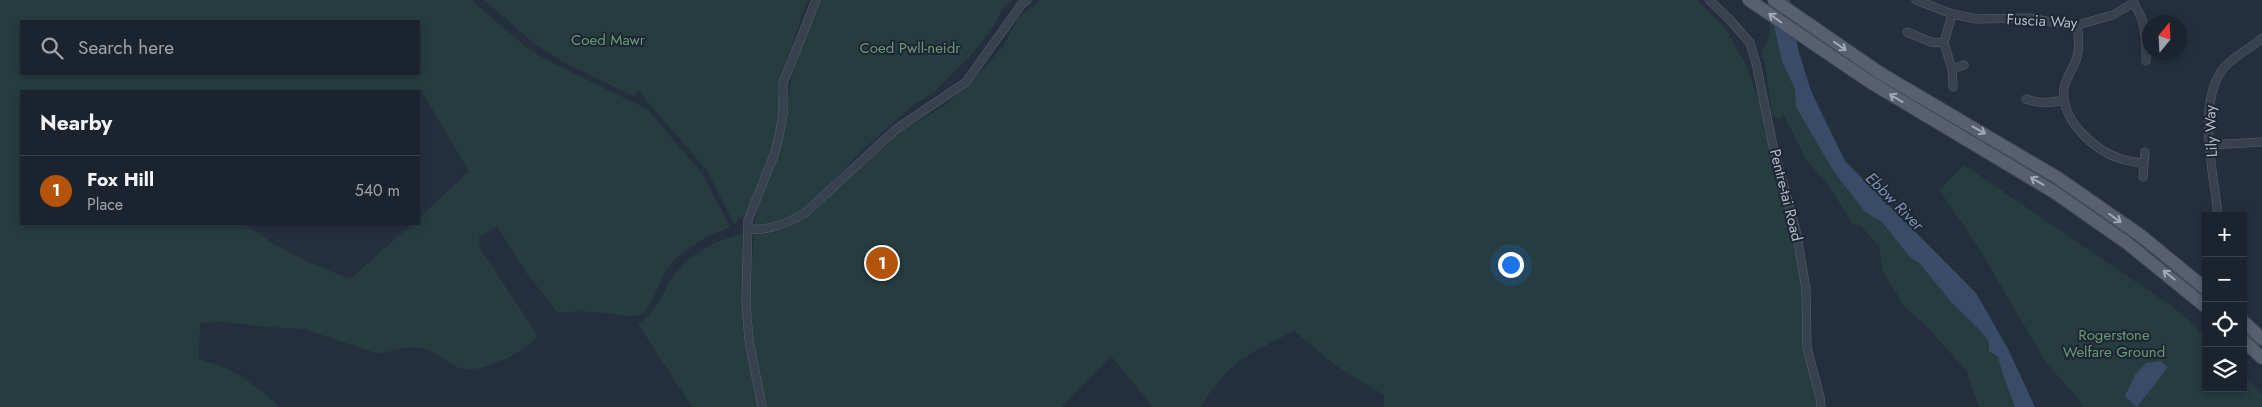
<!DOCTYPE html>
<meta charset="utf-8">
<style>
:root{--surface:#1b232e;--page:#282f3a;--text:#f1f3f6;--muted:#a0a4aa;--line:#39404a;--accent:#b45309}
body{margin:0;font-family:Jost,sans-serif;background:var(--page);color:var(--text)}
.controls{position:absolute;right:15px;bottom:15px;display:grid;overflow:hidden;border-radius:0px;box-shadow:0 2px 8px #0003}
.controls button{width:45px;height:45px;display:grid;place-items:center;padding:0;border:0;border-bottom:1px solid var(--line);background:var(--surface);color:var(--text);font:25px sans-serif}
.compass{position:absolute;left:2142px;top:15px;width:45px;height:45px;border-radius:50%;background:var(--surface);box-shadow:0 2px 8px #0003;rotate:18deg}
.you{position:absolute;left:1510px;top:264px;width:18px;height:18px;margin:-12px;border:4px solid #fff;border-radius:50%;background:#1a73e8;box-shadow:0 0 0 8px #1a73e833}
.badge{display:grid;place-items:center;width:32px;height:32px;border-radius:50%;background:var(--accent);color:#fff;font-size:16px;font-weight:700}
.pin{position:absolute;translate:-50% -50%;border:2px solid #fff;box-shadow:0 1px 5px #0006}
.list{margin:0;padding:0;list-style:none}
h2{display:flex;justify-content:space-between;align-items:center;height:65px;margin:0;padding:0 20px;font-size:21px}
h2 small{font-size:16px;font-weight:400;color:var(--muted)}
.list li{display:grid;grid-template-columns:32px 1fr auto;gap:15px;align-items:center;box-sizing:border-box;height:70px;padding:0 20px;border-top:1px solid var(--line)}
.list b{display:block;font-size:19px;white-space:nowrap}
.list p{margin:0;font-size:16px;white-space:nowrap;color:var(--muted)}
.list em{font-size:16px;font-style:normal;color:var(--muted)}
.icon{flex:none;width:28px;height:28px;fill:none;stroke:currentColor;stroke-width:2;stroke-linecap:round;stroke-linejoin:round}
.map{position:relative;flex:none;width:2262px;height:407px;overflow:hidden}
.search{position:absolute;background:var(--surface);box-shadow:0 2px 8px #0003;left:20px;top:20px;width:400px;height:55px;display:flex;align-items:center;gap:12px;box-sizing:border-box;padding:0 18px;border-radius:0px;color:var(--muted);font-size:19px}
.panel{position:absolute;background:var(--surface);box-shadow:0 2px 8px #0003;left:20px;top:90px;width:400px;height:135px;border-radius:0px}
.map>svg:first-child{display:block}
.green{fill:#263c3f;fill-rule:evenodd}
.water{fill:#394c67}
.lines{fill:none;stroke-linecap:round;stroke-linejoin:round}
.minor-casing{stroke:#565f6c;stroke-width:9}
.primary-casing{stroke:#414a57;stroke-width:14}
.minor{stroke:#38414e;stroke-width:8}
.primary{stroke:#56606e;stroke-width:12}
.oneway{stroke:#a1aab7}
.labels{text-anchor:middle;stroke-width:4;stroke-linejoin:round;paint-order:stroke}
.street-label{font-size:15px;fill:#b4bcc9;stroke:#1d2633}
.park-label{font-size:15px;fill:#6b9a76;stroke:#1d2633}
.water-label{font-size:16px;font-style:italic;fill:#7c92b1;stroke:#1d2633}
</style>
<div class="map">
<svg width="2262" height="407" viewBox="0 0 2262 407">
<rect width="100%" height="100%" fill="#242f3e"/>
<!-- green -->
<path class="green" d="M0 0H471L526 47 545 59 647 109 702 173 730 227C707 236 680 249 666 270 659 281 652 311 639 315 628 318 615 314 604 313 589 311 573 311 558 313L527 274 497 226 479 237 480 248 538 336C527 351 481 374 462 369 448 365 436 350 421 348 406 345 391 353 376 353L304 329 266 327 224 322 200 323 199 359C209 363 220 365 229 369 242 376 270 397 279 407H0ZM21 21H419V74H21ZM421 90 469 171 419 218V224H412L350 279C313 265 276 248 245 224H21V91H416Z
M484 0H807L778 88 780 112 771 154 748 211 734 224 708 172 638 90 634 96 573 67 537 46Z
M819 0H1012L1004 7 992 29 971 55 934 92 912 106 864 149 806 208 781 222 754 228C755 203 770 179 777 155 785 127 786 97 794 69 801 45 811 23 819 0Z
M1040 0H1697L1726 29 1746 65 1763 112 1764 130 1777 165 1791 220 1803 291V352L1818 397V407H1384V395L1338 367 1294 331C1250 353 1227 362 1201 407H1153L1111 356 1062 407H766L751 339 749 307 754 234 791 225 812 211 892 137 945 105 966 87 1002 48 1018 18Z
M1769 8 1782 62 1795 89 1796 107 1834 172 1866 213 1882 222 1909 256 1920 264 1952 303 1982 332 1989 342 1993 355 1998 357C2002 374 2009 390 2015 407H1979L1966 370 1924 324 1905 307 1883 272 1879 246 1860 225H1853L1829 186 1807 161 1784 115 1779 119 1772 115 1765 64 1761 51C1772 38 1770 24 1769 8Z
M1964 165 2173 307 2206 336V388H2243V375L2262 395V407H2083L2076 396 2047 364 1977 245 1939 190Z
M744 234C742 293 743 350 759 407H692L638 324C659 309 661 295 674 275 688 254 720 238 744 234Z"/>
<!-- water -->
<path class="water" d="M1768 0H1790L1798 49 1811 91 1845 161 1976 293 2008 349 2035 407H2015C2009 390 2002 375 1998 357L1989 351V342L1982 332 1952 303 1920 264 1909 256 1882 222 1866 213 1834 172 1796 107 1795 89 1782 62Z
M2161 361 2168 367 2137 407 2125 396 2135 375 2146 363Z"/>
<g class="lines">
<!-- minor casing -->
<g class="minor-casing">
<path id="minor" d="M1709 0 1730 20 1750 43 1756 63 1773 146 1796 231 1806 289 1807 348 1820 397 1821 407
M1916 0 1952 14 1977 19 2028 18 2069 25H2077L2113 15 2133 3 2134 0
M2132 2C2145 16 2147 42 2146 61
M1952 14 1944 43 1952 69 1953 87
M2077 25C2079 37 2080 49 2076 60 2072 70 2066 78 2064 88 2060 120 2094 150 2121 159 2128 161 2136 162 2144 164L2145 152
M1907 32 1931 42 1944 43
M1952 69 1964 65
M2026 99C2039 104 2050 103 2064 100
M2210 145 2262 142
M2143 177 2144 164
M2218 216C2214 174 2196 104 2223 69 2233 56 2250 49 2262 38
M748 229C769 231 787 224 805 213L895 130 966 82 1021 5 1027 0
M762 407 749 340 746 303 748 220 774 155 779 136 783 115V83L816 0"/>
</g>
<!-- primary casing -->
<g class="primary-casing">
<path id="primary" d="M1749 0 1870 82 2054 192 2127 243 2206 307
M1774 0 1880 73 2058 178 2140 235 2206 289
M2243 321 2262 339
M2243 340 2262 358"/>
</g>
<!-- minor -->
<use href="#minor" class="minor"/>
<!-- primary -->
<use href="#primary" class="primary"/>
</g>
<!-- one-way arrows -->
<defs><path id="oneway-shaft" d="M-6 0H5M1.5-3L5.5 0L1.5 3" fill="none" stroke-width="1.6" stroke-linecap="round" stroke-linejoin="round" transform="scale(1.25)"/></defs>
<g class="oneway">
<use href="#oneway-shaft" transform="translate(1775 18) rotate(-145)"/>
<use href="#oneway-shaft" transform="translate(1840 46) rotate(35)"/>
<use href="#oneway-shaft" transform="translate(1896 98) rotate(-149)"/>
<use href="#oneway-shaft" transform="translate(1979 130) rotate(29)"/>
<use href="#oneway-shaft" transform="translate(2037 181) rotate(-149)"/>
<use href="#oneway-shaft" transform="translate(2115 218) rotate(35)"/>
<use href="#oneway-shaft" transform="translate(2169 275) rotate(-141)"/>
</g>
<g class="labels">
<!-- street labels -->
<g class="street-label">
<text transform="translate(2042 21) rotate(3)" y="5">Fuscia Way</text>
<text transform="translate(2211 131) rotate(-92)" y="5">Lily Way</text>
<text transform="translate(1786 195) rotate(76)" y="5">Pentre-tai Road</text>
</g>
<!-- park labels -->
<g class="park-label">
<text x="608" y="45">Coed Mawr</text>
<text x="910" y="53">Coed Pwll-neidr</text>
<text x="2114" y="340">Rogerstone<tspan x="2114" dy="17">Welfare Ground</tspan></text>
</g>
<!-- water labels -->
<g class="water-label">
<text transform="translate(1895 201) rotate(45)" y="6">Ebbw River</text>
</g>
</g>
</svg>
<div class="controls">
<button>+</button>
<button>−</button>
<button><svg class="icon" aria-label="locate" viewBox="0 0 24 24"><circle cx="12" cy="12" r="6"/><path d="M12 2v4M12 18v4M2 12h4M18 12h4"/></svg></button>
<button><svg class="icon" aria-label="layers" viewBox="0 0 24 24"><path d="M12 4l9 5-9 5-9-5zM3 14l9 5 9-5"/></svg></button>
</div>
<svg class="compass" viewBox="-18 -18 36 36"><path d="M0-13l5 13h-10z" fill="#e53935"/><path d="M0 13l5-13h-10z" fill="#a0a4aa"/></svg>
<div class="you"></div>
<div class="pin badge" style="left:882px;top:263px">1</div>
<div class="search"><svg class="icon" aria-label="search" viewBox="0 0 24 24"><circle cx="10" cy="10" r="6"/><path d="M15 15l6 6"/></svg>Search here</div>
<section class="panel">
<h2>Nearby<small></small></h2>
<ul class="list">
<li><span class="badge">1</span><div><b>Fox Hill</b><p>Place</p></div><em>540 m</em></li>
</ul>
</section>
</div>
